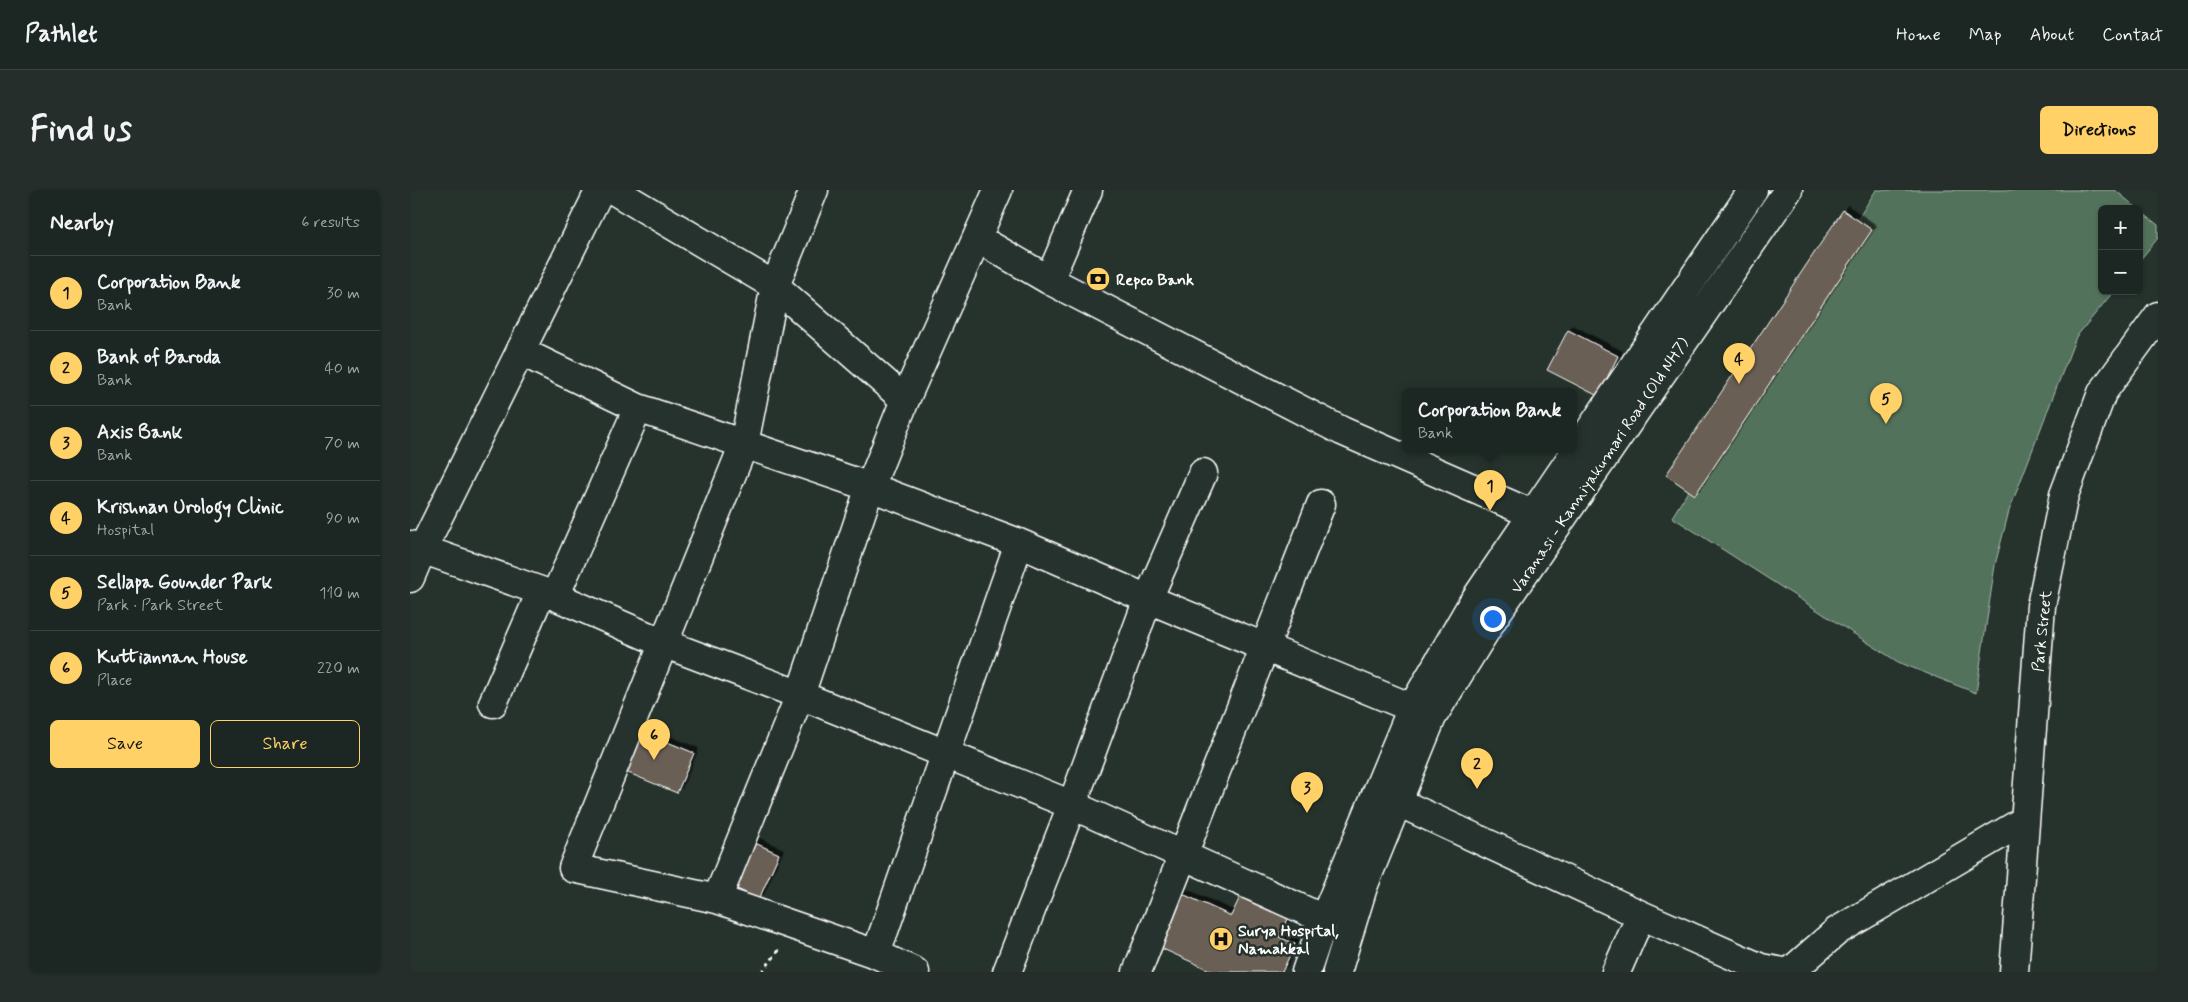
<!DOCTYPE html>
<meta charset="utf-8">
<style>
:root{--surface:#1c2622;--page:#252e2a;--text:#f1f3f6;--muted:#a0a5a5;--line:#3a4340;--accent:#ffd166}
body{margin:0;font-family:Mynerve,sans-serif;background:var(--page);color:var(--text)}
.controls{position:absolute;right:15px;top:15px;display:grid;overflow:hidden;border-radius:8px;box-shadow:0 1px 4px #0004}
.controls button{width:45px;height:45px;display:grid;place-items:center;padding:0;border:0;border-bottom:1px solid var(--line);background:var(--surface);color:var(--text);font:25px sans-serif}
.you{position:absolute;left:1082px;top:428px;width:18px;height:18px;margin:-12px;border:4px solid #fff;border-radius:50%;background:#1a73e8;box-shadow:0 0 0 8px #1a73e833}
.badge{display:grid;place-items:center;width:32px;height:32px;border-radius:50%;background:var(--accent);color:#111;font-size:16px;font-weight:700}
.pin{position:absolute;translate:-50% -41px;filter:drop-shadow(0 1px 2px #0008)}
.pin::after{content:'';position:absolute;top:26px;width:18px;height:15px;background:inherit;clip-path:polygon(0 0,100% 0,50% 100%)}
.popup{position:absolute;left:992px;top:198px;width:175px;height:65px;box-sizing:border-box;display:grid;place-content:center;border-radius:8px;background:var(--surface);filter:drop-shadow(0 1px 4px #0005);font-size:16px;white-space:nowrap;color:var(--muted)}
.popup b{font-size:19px;color:var(--text)}
.popup::after{content:'';position:absolute;left:50%;top:100%;margin-left:-10px;border:10px solid transparent;border-top-color:var(--surface)}
.list{margin:0;padding:0;list-style:none}
h2{display:flex;justify-content:space-between;align-items:center;height:65px;margin:0;padding:0 20px;font-size:21px}
h2 small{font-size:16px;font-weight:400;color:var(--muted)}
.list li{display:grid;grid-template-columns:32px 1fr auto;gap:15px;align-items:center;box-sizing:border-box;height:75px;padding:0 20px;border-top:1px solid var(--line)}
.list b{display:block;font-size:19px;white-space:nowrap}
.list p{margin:0;font-size:16px;white-space:nowrap;color:var(--muted)}
.list em{font-size:16px;font-style:normal;color:var(--muted)}
.actions{display:flex;gap:10px;padding:15px 20px}
.actions a{flex:1;padding:11px 0;border:1px solid var(--accent);border-radius:8px;text-align:center;font-size:18px;color:var(--accent)}
.actions .main{background:var(--accent);color:#111}
.map{position:relative;flex:none;width:1748px;height:782px;overflow:hidden;border-radius:8px}
header{display:flex;align-items:center;gap:30px;box-sizing:border-box;height:70px;padding:0 25px;background:var(--surface);border-bottom:1px solid var(--line)}
header strong{font-size:24px}
nav{display:flex;gap:28px;margin-inline-start:auto;font-size:18px}
.intro{display:flex;align-items:center;justify-content:space-between;box-sizing:border-box;height:120px;padding:0 30px}
h1{margin:0;font-size:35px}
.button{padding:12px 22px;border-radius:8px;background:var(--accent);color:#111;font-size:18px;font-weight:700}
main{display:flex;gap:30px;padding:0 30px}
aside{flex:1;background:var(--surface);border-radius:8px;box-shadow:0 1px 4px #0004}
.map>svg:first-child{display:block}
.green{fill:#53725b;stroke:#a9b8ad}
.building{fill:#695e54;stroke:#fff;filter:url(#shadow)}
.lines{fill:none;stroke-linecap:round;stroke-linejoin:round}
.minor-casing{stroke:#fff;stroke-width:31}
.major-casing{stroke:#fff;stroke-width:31}
.path{stroke:#fff;stroke-width:3;stroke-dasharray:4 4;stroke-linecap:butt}
.minor{stroke:#26332d;stroke-width:28}
.major{stroke:#26332d;stroke-width:28}
.labels{text-anchor:middle;stroke-width:5;stroke-linejoin:round;paint-order:stroke}
.poi-label{font-size:16px;font-weight:bold;fill:#fff;stroke:#26332d;text-anchor:start}
.street-label{font-size:16px;fill:#fff;stroke:#26332d}
</style>
<header>
<strong>Pathlet</strong>
<nav><a>Home</a><a>Map</a><a>About</a><a>Contact</a></nav>
</header>
<div class="intro"><h1>Find us</h1><a class="button">Directions</a></div>
<main>
<aside>
<h2>Nearby<small>6 results</small></h2>
<ul class="list">
<li><span class="badge">1</span><div><b>Corporation Bank</b><p>Bank</p></div><em>30 m</em></li>
<li><span class="badge">2</span><div><b>Bank of Baroda</b><p>Bank</p></div><em>40 m</em></li>
<li><span class="badge">3</span><div><b>Axis Bank</b><p>Bank</p></div><em>70 m</em></li>
<li><span class="badge">4</span><div><b>Krishnan Urology Clinic</b><p>Hospital</p></div><em>90 m</em></li>
<li><span class="badge">5</span><div><b>Sellapa Gounder Park</b><p>Park · Park Street</p></div><em>110 m</em></li>
<li><span class="badge">6</span><div><b>Kuttiannan House</b><p>Place</p></div><em>220 m</em></li>
</ul>
<div class="actions"><a class="main">Save</a><a>Share</a></div>
</aside>
<div class="map">
<svg width="1748" height="782" viewBox="0 0 1748 782">
<defs>
<filter id="shadow"><feDropShadow dx="4.5" dy="-4.5" stdDeviation="0" flood-color="#0009"/></filter>
</defs>
<rect width="100%" height="100%" fill="#26332d"/>
<filter id="ink" filterUnits="userSpaceOnUse"><feTurbulence type="fractalNoise" baseFrequency=".02" numOctaves="2"/><feDisplacementMap in="SourceGraphic" scale="10" xChannelSelector="R" yChannelSelector="G"/><feConvolveMatrix kernelMatrix="1 2 1 2 8 2 1 2 1" color-interpolation-filters="sRGB"/></filter>
<g filter="url(#ink)">
<!-- green -->
<path class="green" d="M1466 0H1705L1728 19H1692V101H1704L1666 147 1599 321 1585 375 1566 503 1488 472 1262 327Z
M1729 20 1748 35V48L1729 71Z"/>
<!-- building -->
<path class="building" d="M1433 20 1462 40 1285 305 1256 285Z
M1158 140 1208 166 1188 206 1137 180Z
M221 537 284 563 267 603 204 577Z
M345 653 369 664 349 709 325 698Z
M768 702 821 726 830 707 878 729 869 747 885 754 872 782H804L744 755Z"/>
<g class="lines">
<!-- minor casing -->
<g class="minor-casing">
<path id="minor" d="M203 0 365 96 495 210
M404 0 365 96 334 254 163 678 307 709 466 764 505 782
M678 0 639 90 932 241 1122 324
M567 48 639 90
M110 161 228 218 460 297 609 353 738 409 1002 518
M0 355 145 406 253 453 390 505 662 615 914 729
M0 388 12 360 190 0
M145 406 228 218
M83 513 131 402
M988 612 1231 725 1351 778 1374 782
M307 709 390 505 460 297 495 210 588 0
M466 764 609 353
M597 782 662 615 738 409 793 283
M727 782 911 314
M1206 782 1231 725
M1380 782 1427 741 1615 630
M1604 782 1631 416 1654 305 1692 203 1748 126"/>
</g>
<!-- major casing -->
<g class="major-casing">
<path id="major" d="M896 782 914 729 1002 518 1062 414 1343 0
M927 782 953 697 1022 527 1084 427 1378 0"/>
</g>
<!-- path -->
<path class="path" d="M352 782 370 759"/>
<!-- minor -->
<use href="#minor" class="minor"/>
<!-- major -->
<use href="#major" class="major"/>
</g>
</g>
<!-- icons -->
<defs>
<g id="bank-disc" transform="scale(1.25)"><circle r="9.5" fill="#ffd166" stroke="#26332d"/><path d="M-6-4H6V4H-6ZM0-2.3a2.3 2.3 0 1 0 0 4.6a2.3 2.3 0 1 0 0-4.6Z" fill="#111"/></g>
<g id="hospital-disc" transform="scale(1.25)"><circle r="9.5" fill="#ffd166" stroke="#26332d"/><path d="M-5-5h3v3.5h4V-5h3V5h-3V1.5h-4V5h-3Z" fill="#111"/></g>
</defs>
<g fill-rule="evenodd">
<use href="#bank-disc" x="688" y="89"/>
<use href="#hospital-disc" x="811" y="749"/>
</g>
<g class="labels">
<!-- poi labels -->
<g class="poi-label">
<text x="706" y="95">Repco Bank</text>
<text x="828" y="746">Surya Hospital,<tspan x="828" dy="18">Namakkal</tspan></text>
</g>
<!-- street labels -->
<g class="street-label">
<text transform="translate(1189 275) rotate(-56)" y="6">Varanasi - Kanniyakumari Road (Old NH7)</text>
<text transform="translate(1631 441) rotate(-84)" y="6">Park Street</text>
</g>
</g>
</svg>
<div class="controls">
<button>+</button>
<button>−</button>
</div>
<div class="you"></div>
<div class="pin badge" style="left:1080px;top:321px">1</div>
<div class="popup"><b>Corporation Bank</b>Bank</div>
<div class="pin badge" style="left:1067px;top:599px">2</div>
<div class="pin badge" style="left:897px;top:623px">3</div>
<div class="pin badge" style="left:1329px;top:194px">4</div>
<div class="pin badge" style="left:1476px;top:234px">5</div>
<div class="pin badge" style="left:244px;top:570px">6</div>
</div>
</main>
